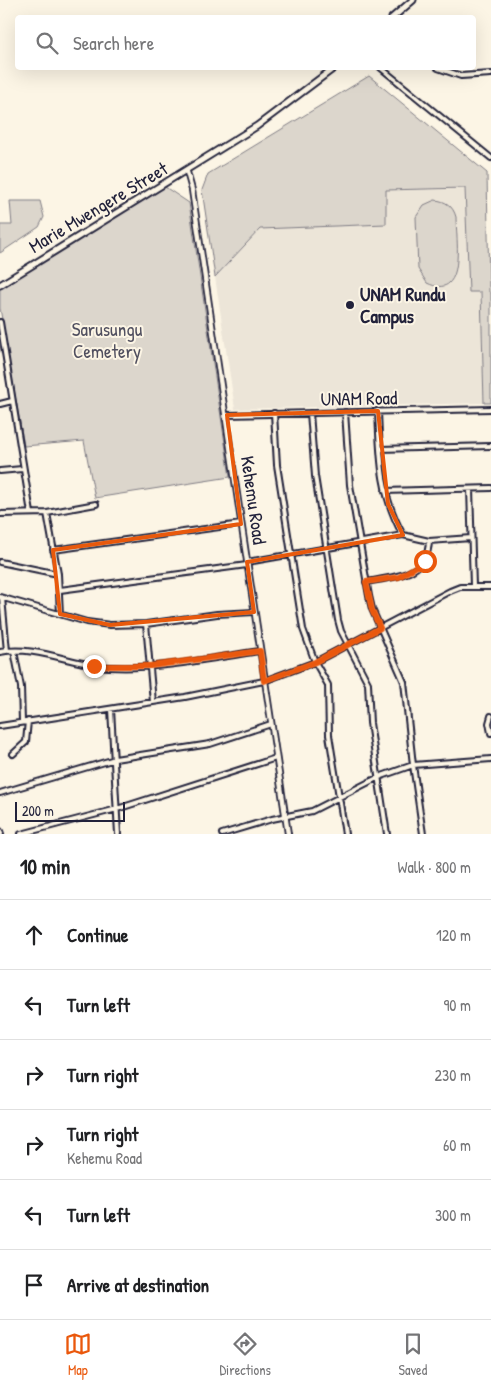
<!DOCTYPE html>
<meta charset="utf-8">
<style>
:root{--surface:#fff;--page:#f2f2f2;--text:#202124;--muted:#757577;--line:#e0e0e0;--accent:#ea580c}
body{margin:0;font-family:"Patrick Hand",sans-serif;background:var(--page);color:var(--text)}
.scale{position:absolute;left:15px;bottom:12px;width:110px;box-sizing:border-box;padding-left:5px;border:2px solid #22223b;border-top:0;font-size:14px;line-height:18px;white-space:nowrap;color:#22223b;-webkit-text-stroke:4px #fcf5e5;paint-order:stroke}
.stop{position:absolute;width:15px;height:15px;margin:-11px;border:4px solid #ea580c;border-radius:50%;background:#fff}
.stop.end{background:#ea580c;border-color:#fff;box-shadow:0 1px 5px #0008}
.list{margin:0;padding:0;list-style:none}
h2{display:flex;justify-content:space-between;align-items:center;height:65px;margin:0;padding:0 20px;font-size:21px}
h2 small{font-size:16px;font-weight:400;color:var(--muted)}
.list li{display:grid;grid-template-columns:32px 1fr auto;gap:15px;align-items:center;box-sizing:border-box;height:70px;padding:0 20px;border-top:1px solid var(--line)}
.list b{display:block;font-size:19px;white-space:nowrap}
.list p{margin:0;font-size:16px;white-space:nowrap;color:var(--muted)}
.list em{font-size:16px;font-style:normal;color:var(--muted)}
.icon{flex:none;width:28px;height:28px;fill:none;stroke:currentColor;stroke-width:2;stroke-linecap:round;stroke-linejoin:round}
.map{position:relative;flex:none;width:491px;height:834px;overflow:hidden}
.search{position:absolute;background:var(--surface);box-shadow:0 5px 20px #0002;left:15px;right:15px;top:15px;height:55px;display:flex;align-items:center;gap:12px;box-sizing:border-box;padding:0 18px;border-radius:5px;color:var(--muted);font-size:19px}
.sheet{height:485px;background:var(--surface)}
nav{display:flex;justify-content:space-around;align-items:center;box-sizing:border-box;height:70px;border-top:1px solid var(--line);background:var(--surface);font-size:14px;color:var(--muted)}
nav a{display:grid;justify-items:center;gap:2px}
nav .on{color:var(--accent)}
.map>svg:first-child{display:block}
.built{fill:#ece5d8}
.green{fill:#dcd6cc;stroke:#7f7c84}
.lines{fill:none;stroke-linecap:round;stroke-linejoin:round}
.minor-casing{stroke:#22223b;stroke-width:8}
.tertiary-casing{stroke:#22223b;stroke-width:8}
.secondary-casing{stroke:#22223b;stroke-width:9}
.minor{stroke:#fcf5e5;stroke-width:4}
.tertiary{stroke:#fcf5e5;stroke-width:4.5}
.secondary{stroke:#fcf5e5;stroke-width:5}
.route{stroke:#ea580c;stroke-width:6}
.marked{fill:none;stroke:#e8590c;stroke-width:4;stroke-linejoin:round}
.poi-dot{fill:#22223b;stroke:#fcf5e5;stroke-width:2}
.labels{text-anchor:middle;stroke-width:4;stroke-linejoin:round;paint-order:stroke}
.street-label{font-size:19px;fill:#22223b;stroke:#fcf5e5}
.poi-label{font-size:19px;font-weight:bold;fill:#22223b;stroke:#fcf5e5;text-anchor:start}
.park-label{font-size:19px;fill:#504f5f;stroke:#fcf5e5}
</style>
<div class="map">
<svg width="491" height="834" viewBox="0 0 491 834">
<rect width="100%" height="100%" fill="#fcf5e5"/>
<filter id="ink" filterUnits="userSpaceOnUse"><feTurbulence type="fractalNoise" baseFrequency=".02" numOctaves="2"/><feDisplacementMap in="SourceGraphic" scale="10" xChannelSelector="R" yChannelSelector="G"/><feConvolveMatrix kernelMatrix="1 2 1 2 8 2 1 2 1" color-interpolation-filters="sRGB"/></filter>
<g filter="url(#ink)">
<!-- built -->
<path class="built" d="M465 188 469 292H481L484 403 235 409 215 277 260 229 386 224V190Z"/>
<!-- green -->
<path class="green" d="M369 76 487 173 489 292 491 293V403H484L481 292H469L465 188 386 190V224L260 229 215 277 202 190 208 174Z
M165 187 189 203 230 477 95 498 84 441 24 446 0 308V289Z
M435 200C446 201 453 206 456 217 456 238 467 302 427 283L418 269 416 217 424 205Z
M10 201H40L44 217 39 227 0 253V225H12Z"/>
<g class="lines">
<!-- minor casing -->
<g class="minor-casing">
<path id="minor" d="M381 68 491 158
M438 68 461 76 491 74
M0 322 31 513
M0 404 12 401
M378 411C380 457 380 494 403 535
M345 412 350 485 369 596 372 609 404 682 413 765 423 834
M274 413 277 465 303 629 315 662 328 685 329 735 345 834
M310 413 315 476 338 620 341 631 368 683 370 723 387 834
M227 415 491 409
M380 449 491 446
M0 471 22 469
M470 489 473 586
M385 491 491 488
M47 513 58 574 60 614
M0 514 47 513 96 504
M53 550 241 524
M0 562 58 574
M247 562 403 535 429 541 471 538
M366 582C394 577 428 576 429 541
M60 590 247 565
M0 597 87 622 110 625 146 624 217 614 254 612
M2 598 7 651
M146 624 153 702
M14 651 21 687 22 722
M0 652C36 645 73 665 109 667 159 670 210 658 260 651
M111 709 118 834
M491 716 489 723 491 733
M0 726 185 697 264 681 315 662 450 591 460 587H491
M13 754 26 742 28 721
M0 793 115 759 210 744 271 724
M0 831 1 834
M21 834 117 809 276 758
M222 834 272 819 312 811 379 777 413 765 491 759"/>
</g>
<!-- tertiary casing -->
<g class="tertiary-casing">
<path id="tertiary" d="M187 172 192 190C224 405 255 619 288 834"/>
</g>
<!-- secondary casing -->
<g class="secondary-casing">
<path id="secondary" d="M392 18 413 0
M0 285 257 126 334 68"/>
</g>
<!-- minor -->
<use href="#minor" class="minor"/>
<!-- tertiary -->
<use href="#tertiary" class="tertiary"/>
<!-- secondary -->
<use href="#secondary" class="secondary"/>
</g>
</g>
<g class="lines" filter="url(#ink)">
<!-- route -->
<path class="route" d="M94 666H150L260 651 264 681 315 662 380 628 372 610 366 582 399 577 425 561"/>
</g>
<!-- marked area -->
<path class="marked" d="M378 411 388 504 403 535 247 562 254 612 110 625 60 614 53 550 241 524 227 415Z"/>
<!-- markers -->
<circle class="poi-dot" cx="350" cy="305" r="5"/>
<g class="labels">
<!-- street labels -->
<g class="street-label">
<text transform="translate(98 207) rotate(-31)" y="7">Marie Mwengere Street</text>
<text transform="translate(359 398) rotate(-1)" y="7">UNAM Road</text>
<text transform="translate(254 500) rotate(82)" y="7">Kehemu Road</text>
</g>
<!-- poi labels -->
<g class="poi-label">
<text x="360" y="301">UNAM Rundu<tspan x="360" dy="22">Campus</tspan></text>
</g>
<!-- park labels -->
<g class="park-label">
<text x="107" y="336">Sarusungu<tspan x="107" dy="22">Cemetery</tspan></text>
</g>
</g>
</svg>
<div class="scale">200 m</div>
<div class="stop" style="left:425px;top:561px"></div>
<div class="stop end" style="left:94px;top:666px"></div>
<div class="search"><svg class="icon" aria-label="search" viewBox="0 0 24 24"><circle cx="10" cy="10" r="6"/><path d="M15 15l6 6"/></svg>Search here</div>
</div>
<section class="sheet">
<h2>10 min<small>Walk · 800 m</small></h2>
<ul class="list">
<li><svg class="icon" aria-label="ahead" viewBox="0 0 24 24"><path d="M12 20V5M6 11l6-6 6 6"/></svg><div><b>Continue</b></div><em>120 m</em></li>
<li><svg class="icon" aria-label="left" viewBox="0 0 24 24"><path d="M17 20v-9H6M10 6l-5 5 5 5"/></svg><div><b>Turn left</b></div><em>90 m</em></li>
<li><svg class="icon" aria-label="right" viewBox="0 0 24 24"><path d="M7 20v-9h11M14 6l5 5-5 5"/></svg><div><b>Turn right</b></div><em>230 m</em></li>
<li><svg class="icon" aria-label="right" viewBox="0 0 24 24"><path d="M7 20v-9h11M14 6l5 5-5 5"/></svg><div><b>Turn right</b><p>Kehemu Road</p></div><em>60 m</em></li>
<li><svg class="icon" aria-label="left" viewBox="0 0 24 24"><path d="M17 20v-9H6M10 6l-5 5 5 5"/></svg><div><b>Turn left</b></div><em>300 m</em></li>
<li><svg class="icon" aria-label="arrive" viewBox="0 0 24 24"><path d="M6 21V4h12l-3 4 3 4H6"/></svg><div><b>Arrive at destination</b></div></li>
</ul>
</section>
<nav>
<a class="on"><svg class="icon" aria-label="map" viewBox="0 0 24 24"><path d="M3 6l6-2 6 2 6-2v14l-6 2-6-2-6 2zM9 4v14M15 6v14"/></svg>Map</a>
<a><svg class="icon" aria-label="directions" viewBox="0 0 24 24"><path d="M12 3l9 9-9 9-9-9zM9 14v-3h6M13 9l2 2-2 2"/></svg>Directions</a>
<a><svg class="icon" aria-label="saved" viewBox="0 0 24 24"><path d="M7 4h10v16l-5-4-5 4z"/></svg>Saved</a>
</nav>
